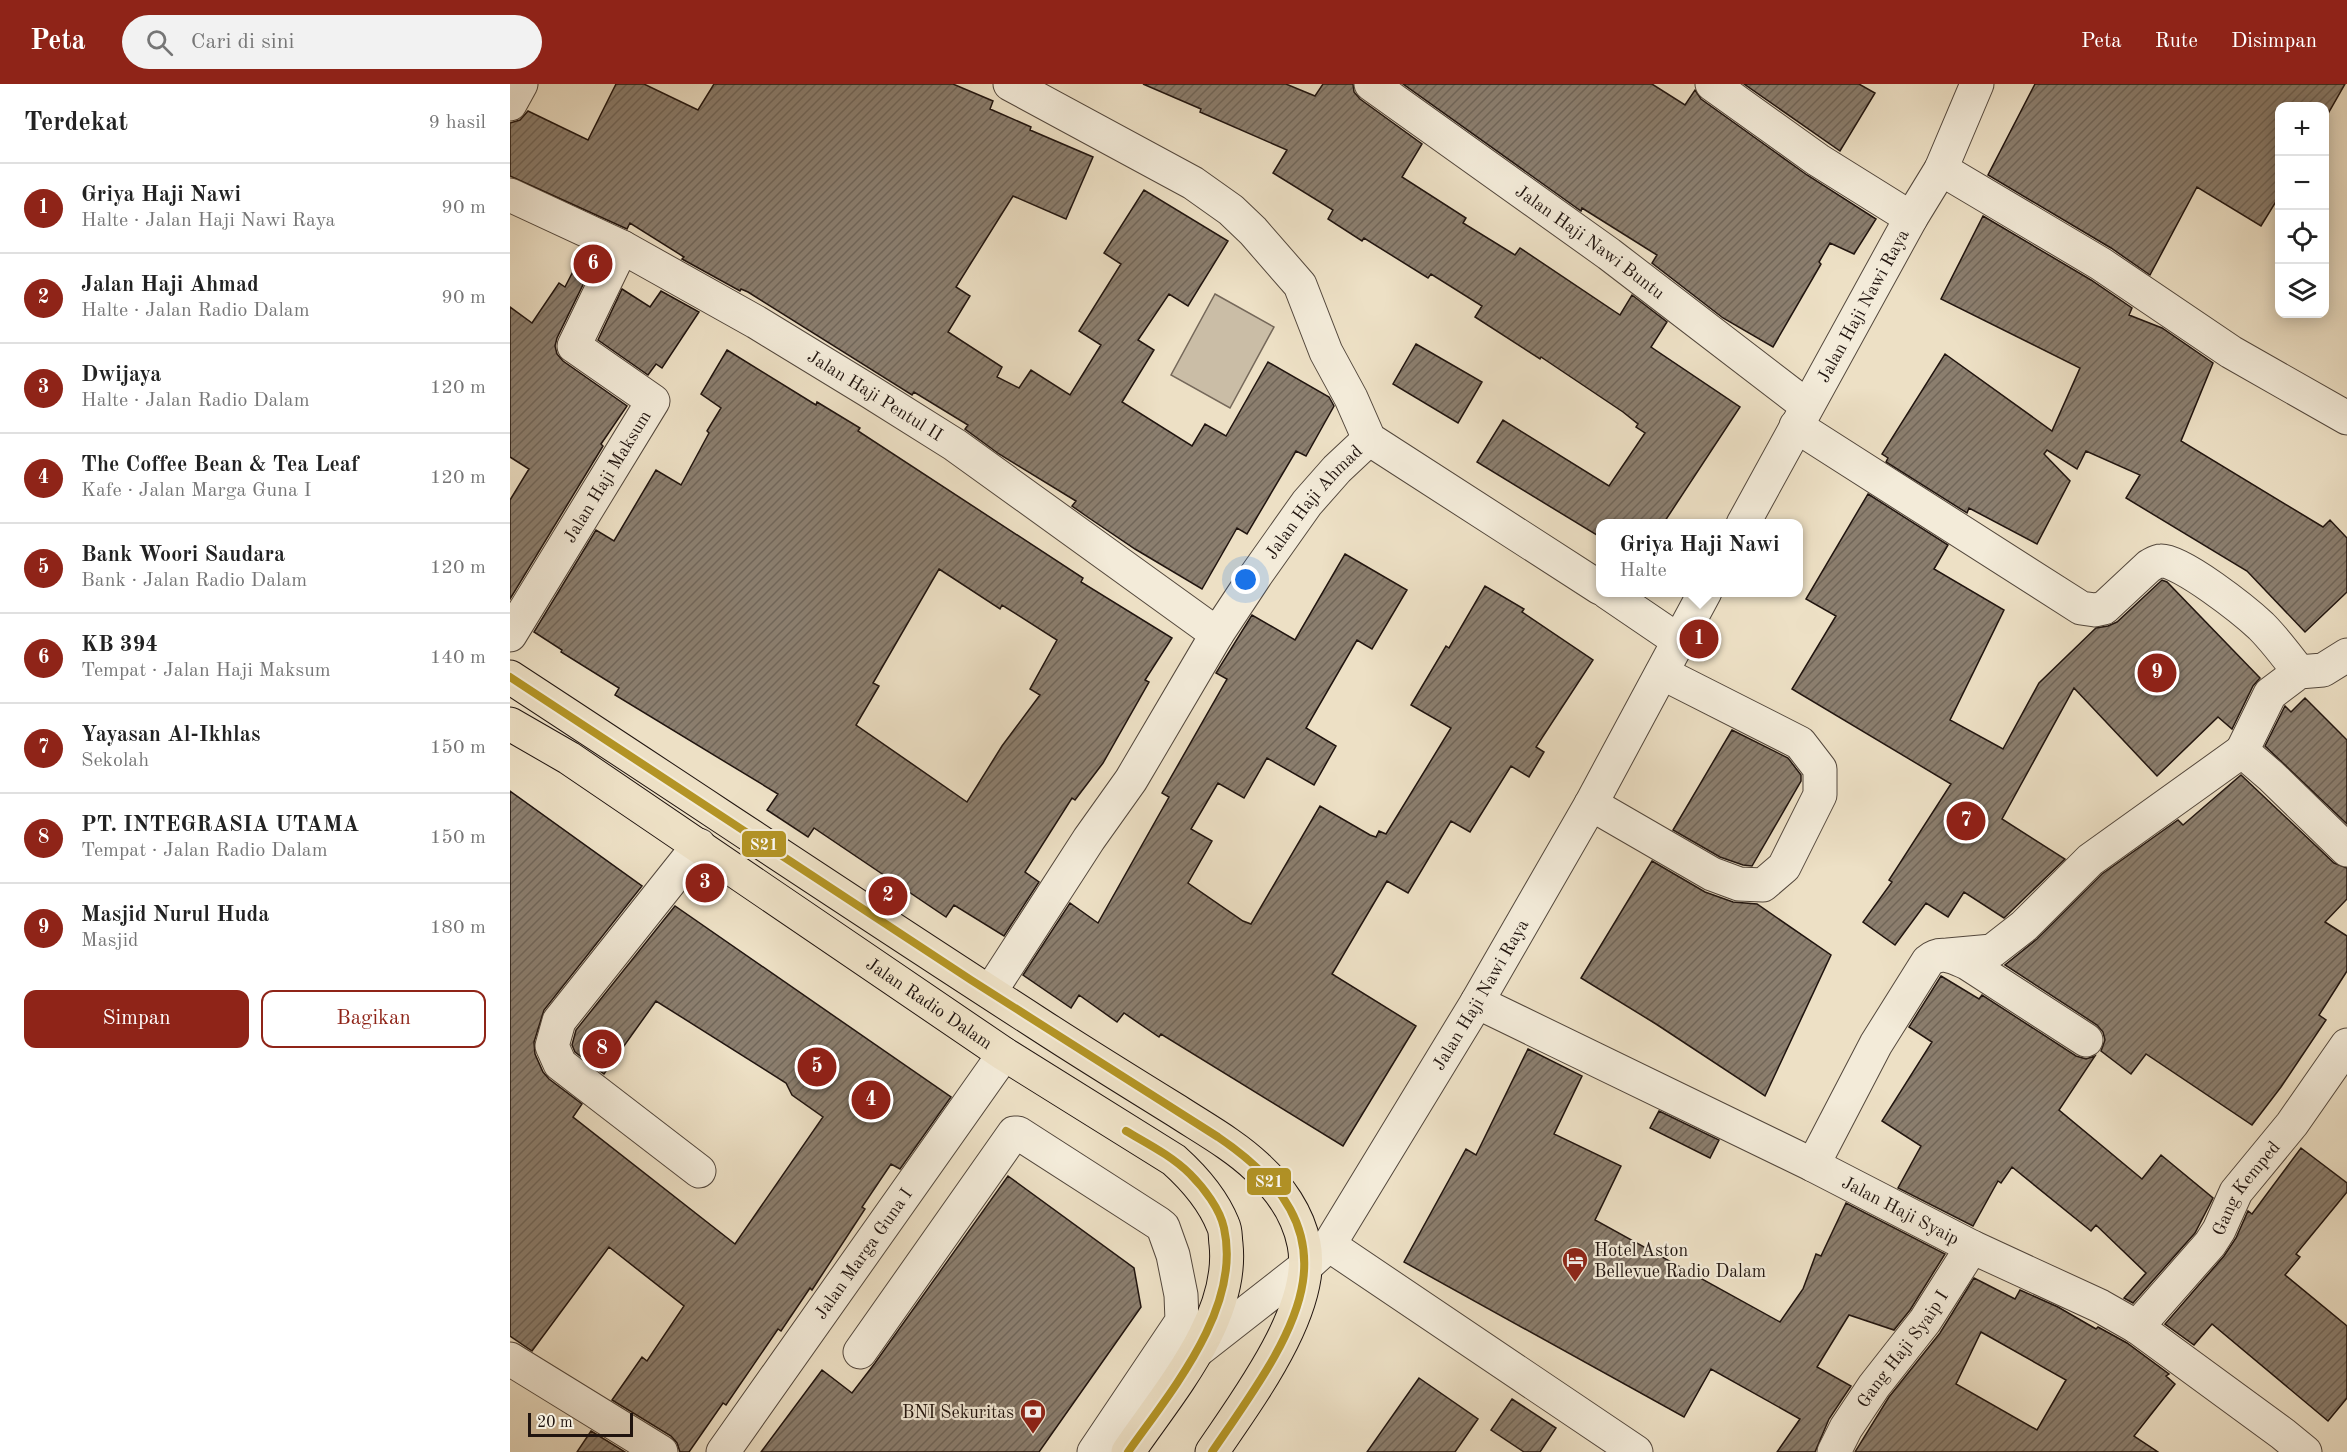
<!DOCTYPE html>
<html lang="id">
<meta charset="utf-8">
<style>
:root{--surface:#fff;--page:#f2f2f2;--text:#222;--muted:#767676;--line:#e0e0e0;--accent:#8f2418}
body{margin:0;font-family:"Old Standard TT",serif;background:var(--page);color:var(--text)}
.controls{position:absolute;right:18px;top:18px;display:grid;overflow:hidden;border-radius:12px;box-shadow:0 3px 15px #0003}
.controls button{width:54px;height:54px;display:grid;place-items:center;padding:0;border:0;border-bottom:2px solid var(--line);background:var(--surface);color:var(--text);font:30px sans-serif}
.scale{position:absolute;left:18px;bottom:15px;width:105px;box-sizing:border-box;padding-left:6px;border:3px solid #20140f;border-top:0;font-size:16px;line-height:21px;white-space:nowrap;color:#20140f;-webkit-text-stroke:4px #f3ebd9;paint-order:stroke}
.you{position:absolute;left:736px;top:496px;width:21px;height:21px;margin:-15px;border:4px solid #fff;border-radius:50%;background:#1a73e8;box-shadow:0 0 0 9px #1a73e833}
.badge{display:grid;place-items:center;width:39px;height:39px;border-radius:50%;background:var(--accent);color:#fff;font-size:20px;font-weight:700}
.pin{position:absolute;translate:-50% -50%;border:3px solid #fff;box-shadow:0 2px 6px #0006}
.popup{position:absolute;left:1086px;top:435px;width:207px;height:78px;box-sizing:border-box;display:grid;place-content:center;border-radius:12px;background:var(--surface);filter:drop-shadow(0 2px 4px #0005);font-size:20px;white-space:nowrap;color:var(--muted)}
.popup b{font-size:22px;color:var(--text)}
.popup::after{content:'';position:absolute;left:50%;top:100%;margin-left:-12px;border:12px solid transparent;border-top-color:var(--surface)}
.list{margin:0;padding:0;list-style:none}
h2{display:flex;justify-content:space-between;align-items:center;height:78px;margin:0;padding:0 24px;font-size:26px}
h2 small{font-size:20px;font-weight:400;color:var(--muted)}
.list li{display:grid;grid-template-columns:39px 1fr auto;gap:18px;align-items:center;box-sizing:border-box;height:90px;padding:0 24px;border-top:2px solid var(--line)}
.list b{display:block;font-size:22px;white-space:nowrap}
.list p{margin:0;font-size:20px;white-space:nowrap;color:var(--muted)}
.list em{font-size:20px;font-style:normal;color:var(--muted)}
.actions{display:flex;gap:12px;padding:18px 24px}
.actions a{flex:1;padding:14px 0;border:2px solid var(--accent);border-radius:12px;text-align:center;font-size:21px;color:var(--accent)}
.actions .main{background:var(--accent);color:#fff}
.icon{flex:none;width:33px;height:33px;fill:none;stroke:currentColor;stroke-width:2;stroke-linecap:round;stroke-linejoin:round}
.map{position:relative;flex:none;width:1837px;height:1368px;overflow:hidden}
header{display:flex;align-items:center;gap:36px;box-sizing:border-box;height:84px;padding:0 30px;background:var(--accent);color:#fff}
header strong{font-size:28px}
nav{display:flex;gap:33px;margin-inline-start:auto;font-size:21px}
.search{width:420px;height:54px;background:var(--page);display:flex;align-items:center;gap:15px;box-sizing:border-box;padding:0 21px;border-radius:33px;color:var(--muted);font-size:22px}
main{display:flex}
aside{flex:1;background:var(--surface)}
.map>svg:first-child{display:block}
.park{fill:#cabda6;stroke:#75685a;stroke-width:1.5}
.building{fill:url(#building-hatch);stroke:#20140f;stroke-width:1.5;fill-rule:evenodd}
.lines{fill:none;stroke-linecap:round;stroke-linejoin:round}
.minor-casing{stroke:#53473c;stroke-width:35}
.major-casing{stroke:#20140f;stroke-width:35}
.minor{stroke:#f3ebd9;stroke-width:33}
.major{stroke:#ede0c5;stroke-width:33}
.bus-1-casing{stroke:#f3ebd9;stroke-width:12}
.bus-1{stroke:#b39425;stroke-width:8}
.labels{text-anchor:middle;stroke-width:4.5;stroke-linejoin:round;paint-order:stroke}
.street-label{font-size:18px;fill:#20140f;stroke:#f3ebd9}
.poi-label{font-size:18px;fill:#20140f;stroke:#f3ebd9;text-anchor:start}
.line-badge{stroke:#f3ebd9;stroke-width:2}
.badge-label{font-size:16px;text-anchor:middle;font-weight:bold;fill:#fff}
</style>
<header>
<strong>Peta</strong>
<div class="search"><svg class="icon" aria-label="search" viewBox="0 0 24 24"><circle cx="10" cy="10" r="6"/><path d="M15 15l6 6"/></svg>Cari di sini</div>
<nav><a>Peta</a><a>Rute</a><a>Disimpan</a></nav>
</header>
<main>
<aside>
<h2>Terdekat<small>9 hasil</small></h2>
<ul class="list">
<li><span class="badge">1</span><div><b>Griya Haji Nawi</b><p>Halte · Jalan Haji Nawi Raya</p></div><em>90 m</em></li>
<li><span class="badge">2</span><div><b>Jalan Haji Ahmad</b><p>Halte · Jalan Radio Dalam</p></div><em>90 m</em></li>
<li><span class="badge">3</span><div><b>Dwijaya</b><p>Halte · Jalan Radio Dalam</p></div><em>120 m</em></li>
<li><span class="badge">4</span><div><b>The Coffee Bean &amp; Tea Leaf</b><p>Kafe · Jalan Marga Guna I</p></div><em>120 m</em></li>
<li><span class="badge">5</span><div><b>Bank Woori Saudara</b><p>Bank · Jalan Radio Dalam</p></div><em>120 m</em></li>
<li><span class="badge">6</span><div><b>KB 394</b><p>Tempat · Jalan Haji Maksum</p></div><em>140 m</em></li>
<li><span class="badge">7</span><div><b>Yayasan Al-Ikhlas</b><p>Sekolah</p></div><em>150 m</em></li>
<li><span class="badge">8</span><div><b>PT. INTEGRASIA UTAMA</b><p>Tempat · Jalan Radio Dalam</p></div><em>150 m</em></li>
<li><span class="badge">9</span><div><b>Masjid Nurul Huda</b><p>Masjid</p></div><em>180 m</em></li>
</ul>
<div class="actions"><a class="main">Simpan</a><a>Bagikan</a></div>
</aside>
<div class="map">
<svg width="1837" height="1368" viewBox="0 0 1837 1368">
<defs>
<pattern id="building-hatch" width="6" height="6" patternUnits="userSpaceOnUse" patternTransform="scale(1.5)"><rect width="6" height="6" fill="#8b7e6e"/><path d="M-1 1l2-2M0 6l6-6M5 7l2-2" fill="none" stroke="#716659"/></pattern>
</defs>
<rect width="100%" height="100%" fill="#ede0c5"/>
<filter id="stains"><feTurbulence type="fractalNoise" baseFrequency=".00333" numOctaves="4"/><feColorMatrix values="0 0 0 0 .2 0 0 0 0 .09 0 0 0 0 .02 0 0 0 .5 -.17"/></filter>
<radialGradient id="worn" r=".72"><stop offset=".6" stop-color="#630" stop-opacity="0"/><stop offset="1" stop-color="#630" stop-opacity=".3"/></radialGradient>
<!-- park -->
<path class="park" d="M705 210 764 243 720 324 661 291Z"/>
<!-- building -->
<path class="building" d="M106 0H134L188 26 204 0H443L483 17 480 25 521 43 520 46 583 73 556 135 503 112 446 203 460 212 438 248 492 283 487 293 509 304 521 286 560 311 591 261 569 247 611 180 594 169 634 106 718 157 678 222 659 210 628 256 644 266 612 318 682 362 695 340 716 352 758 278 819 313 824 322 796 372 786 367 737 450 727 444 692 505 625 465 579 434 562 422 566 417 489 370 455 345 458 341 404 308 402 311 238 208 231 205 230 207 172 175 174 173 120 139 117 145 0 92V39L10 36 18 27 78 56Z
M633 0H776L805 12 813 0H843L844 8 850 15 912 60 892 93 956 134 953 139 1005 171 1010 164 1110 231 1122 211 1157 238 1141 263 1230 323 1153 440H1090V453L967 378 993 336 1099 402 1135 349 1126 343 1128 340 1113 328 1031 273 1030 275 965 233 972 222 921 190 918 194 854 154 852 157 818 135 823 126 763 89 777 66 690 28 691 25Z
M893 0H1142L1175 21 1185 6 1191 15 1297 91 1366 135 1344 170 1320 159 1309 178 1311 180 1263 263 1213 234 1142 179 1147 171 1072 124 1071 127Z
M1234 0H1349L1365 9 1330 67Z
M1525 0H1835L1815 35V22H1770V111L1751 142 1687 103 1640 191 1601 164 1478 91Z
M1473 132 1581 196 1622 224 1619 231 1652 244 1703 279 1671 357 1813 443 1820 436 1837 454V508L1795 548 1737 487 1616 414 1630 391 1576 367 1567 385 1537 366 1534 370 1560 397 1527 460 1459 424 1457 429 1376 378 1378 374 1372 370 1435 270 1542 347 1570 284 1431 215Z
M74 166 87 172 47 254 45 262 47 270 53 277 117 322 91 360 93 362 0 515V416L19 385 0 373V223L22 239 49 199 55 203Z
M112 205 140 223 151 207 189 228 152 284 146 280 138 291 88 256Z
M906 260 972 298 948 339 883 300Z
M217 266 306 321 307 318 350 344 348 347 573 494 571 498 662 554 635 596 639 598 593 679 565 716 562 714 515 788 529 798 494 852 444 821 436 833 304 744 298 753 257 726 268 710 105 611 109 604 51 568 52 566 24 548 86 446 104 457 146 386 171 401 199 349 197 347 211 324 191 310ZM429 485 490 525 492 521 547 556 520 605 530 611 492 662 457 718 346 641 369 602 363 599Z
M1358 410 1438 461 1424 485 1494 526 1440 636 1493 665 1529 599 1586 544 1598 542 1607 538 1652 496 1657 498 1750 594 1743 602 1722 645 1708 633 1647 692 1564 604 1492 735 1555 775 1494 834 1454 808 1438 833 1416 819 1385 861 1353 838 1382 798 1379 796 1441 700 1282 605 1326 532 1296 515Z
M835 470 897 506 862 565 847 556 796 644 826 662 804 701 757 674 734 714 708 699 681 745 702 757 678 799 733 837 741 840 810 722 860 751 866 753 869 747 876 750 941 644 901 621 936 562 939 564 975 502 1014 525 1012 528 1083 576 1026 663 1034 668 1019 693 1001 682 960 748 941 737 898 809 877 797 822 890 906 942 833 1062 651 950 649 953 614 929 607 938 569 911 561 924 513 891 560 819 588 839 659 713 652 709 717 595 706 589 742 531 785 556Z
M1795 614 1837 656V740L1755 662 1775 622 1781 628Z
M1222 646 1278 674 1291 691V697L1242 782 1233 781 1210 773 1163 746Z
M1731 691 1824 779 1837 784V815L1815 838 1837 852V887L1809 931 1816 936 1771 1003 1742 1041 1636 970 1621 990 1591 967 1595 956 1593 948 1587 941 1495 881 1527 855 1592 790 1668 736 1673 741Z
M0 707 132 802 34 926 24 958 25 970 33 988 39 995 72 1020 63 1033 225 1160 313 1033 282 1011 276 999 146 917 94 990 65 968 62 961 66 946 165 822 441 1013 390 1085 381 1080 352 1123 355 1125 302 1206 300 1204 271 1247 268 1245 216 1321 213 1319 179 1368H170L167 1359 161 1352 102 1316 132 1273 137 1277 174 1222 99 1163 22 1267 0 1252Z
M1142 777 1195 808 1223 818 1247 820 1321 871 1255 1012 1146 940 1071 894Z
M1431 892 1469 915 1472 911 1566 972 1576 975 1585 972 1549 1026 1632 1095 1651 1071 1703 1114 1685 1149 1623 1219 1614 1214 1636 1189 1586 1141 1581 1147 1502 1083 1491 1099 1488 1097 1463 1142 1388 1104 1411 1062 1372 1037 1422 958 1399 943Z
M1018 965 1072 992 1044 1050 1111 1082 1085 1136 1270 1238 1293 1205 1306 1170 1311 1172 1336 1119 1435 1170 1400 1226 1384 1246 1339 1231 1307 1283 1341 1302 1319 1335 1305 1368H1267L1290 1335 1201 1285 1174 1333 894 1178 956 1065 966 1071Z
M1149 1027 1209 1056 1200 1074 1140 1044Z
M1791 1064 1837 1099V1108L1786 1170 1790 1173 1775 1191 1837 1242V1314L1818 1337 1702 1240 1684 1261 1655 1240 1714 1172 1726 1154 1738 1127 1742 1130Z
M498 1092 624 1184 631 1223 529 1368H251L312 1286 342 1309 365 1279Z
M1464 1194 1505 1215 1510 1206 1548 1223 1586 1245 1588 1243 1617 1259 1659 1290 1656 1292 1665 1300 1624 1352 1648 1368H1345L1379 1313 1430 1249ZM1471 1248 1556 1296 1527 1346 1446 1300Z
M909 1294 968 1335 945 1368H857Z
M1002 1315 1046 1344 1030 1368H1014L981 1346Z
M81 1347 115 1368H67Z"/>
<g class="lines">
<!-- minor casing -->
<g class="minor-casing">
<g id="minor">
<path d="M500 0 683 99 721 126 743 147 790 201 816 268 841 314 859 355 1090 504"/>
<path id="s1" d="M861 0 1099 170 1297 322"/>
<path d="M1202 0 1308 76 1401 134"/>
<path d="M0 20 11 0"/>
<path d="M1431 85 1591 180 1721 268 1837 334"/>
<path id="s2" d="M0 111 112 163 246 238 359 307 445 361 707 550"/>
<path d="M1286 342 1571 524 1585 526 1594 524 1639 482C1643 480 1646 477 1651 477 1671 476 1735 527 1751 542 1765 556 1777 572 1789 588"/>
<path id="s3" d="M1233 440 1401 134 1431 85 1467 0"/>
<path d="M1097 508 1169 557"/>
<path id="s4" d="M0 551 143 317 64 262 112 163"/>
<path d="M1837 571 1813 586 1789 588 1760 610 1732 667 1761 692 1837 766"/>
<path d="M1081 720 1202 790 1229 800 1253 801 1274 783 1310 711V685L1290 659 1152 589"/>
<path d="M189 761 49 937 42 962 50 980 189 1087"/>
<path d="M1438 871 1482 867 1514 842 1580 776 1732 667"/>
<path id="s5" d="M480 908 579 755 621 696 707 550 746 491 797 419 827 385 859 355"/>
<path id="s6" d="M967 918 1303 1081 1462 1163 1590 1222 1627 1243 1773 1350 1795 1368"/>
<path d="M1303 1081 1366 960 1418 877C1431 866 1443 873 1457 879L1576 956"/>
<path d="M819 1161 1126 1368"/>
<path id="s7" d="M1627 1243 1700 1160 1709 1146 1726 1108 1782 1040 1837 961"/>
<path id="s8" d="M687 1267 797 1181 819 1161 967 918 1081 720 1195 508"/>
<path d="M350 1268 504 1049H508L648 1139 653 1143 663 1171 671 1211 672 1237 584 1368"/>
<path d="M0 1275 151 1368"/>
<path id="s9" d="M213 1368 494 970"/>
<path id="s10" d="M1324 1368 1336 1344 1364 1302 1415 1237 1462 1163"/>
</g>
</g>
<!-- major casing -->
<g class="major-casing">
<g id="major">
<path d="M0 593C176 708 350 825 527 939 573 969 620 998 667 1027 693 1044 724 1061 747 1083 769 1103 788 1130 794 1160 807 1224 737 1316 702 1368"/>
<path id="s11" d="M0 640 59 674 494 970 664 1076C684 1094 703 1116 713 1141 716 1147 715 1154 716 1160 724 1235 658 1309 618 1368"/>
</g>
</g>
<!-- minor -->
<use href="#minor" class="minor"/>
<!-- major -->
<use href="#major" class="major"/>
<!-- bus-1 casing -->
<g class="bus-1-casing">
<path id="bus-1" d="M0 593 461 896 708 1053C859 1155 782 1251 702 1368
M616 1047C638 1060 662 1072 680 1090 694 1104 710 1125 714 1144 732 1224 661 1307 618 1368"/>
</g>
<!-- bus-1 -->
<use href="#bus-1" class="bus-1"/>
</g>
<!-- icons -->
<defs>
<g id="hotel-pin" transform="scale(1.35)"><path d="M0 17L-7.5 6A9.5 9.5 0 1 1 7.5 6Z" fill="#8f2418" stroke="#f3ebd9"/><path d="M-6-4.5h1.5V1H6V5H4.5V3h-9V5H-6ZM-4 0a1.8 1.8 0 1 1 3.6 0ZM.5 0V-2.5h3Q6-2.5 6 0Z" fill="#fff"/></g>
<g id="bank-pin" transform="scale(1.35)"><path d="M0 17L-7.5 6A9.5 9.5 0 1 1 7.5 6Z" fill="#8f2418" stroke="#f3ebd9"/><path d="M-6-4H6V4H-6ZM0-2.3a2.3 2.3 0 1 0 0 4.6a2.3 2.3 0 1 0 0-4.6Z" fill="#fff"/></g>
</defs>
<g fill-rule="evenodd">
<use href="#hotel-pin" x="1065" y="1176"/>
<use href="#bank-pin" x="523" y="1328"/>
</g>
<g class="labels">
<!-- street labels -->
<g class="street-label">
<text dy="6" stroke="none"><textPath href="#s1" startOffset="270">Jalan Haji Nawi Buntu</textPath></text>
<text dy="6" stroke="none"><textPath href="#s3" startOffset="249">Jalan Haji Nawi Raya</textPath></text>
<text dy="6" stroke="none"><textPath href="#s2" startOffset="417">Jalan Haji Pentul II</textPath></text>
<text dy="6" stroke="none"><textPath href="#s4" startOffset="186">Jalan Haji Maksum</textPath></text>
<text dy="6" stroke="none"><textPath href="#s5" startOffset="588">Jalan Haji Ahmad</textPath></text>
<text dy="6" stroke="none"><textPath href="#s8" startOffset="462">Jalan Haji Nawi Raya</textPath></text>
<text dy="6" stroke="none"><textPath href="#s11" startOffset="504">Jalan Radio Dalam</textPath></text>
<text dy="6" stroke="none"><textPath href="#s7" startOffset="177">Gang Kemped</textPath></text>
<text dy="6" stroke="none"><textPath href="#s6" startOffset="472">Jalan Haji Syaip</textPath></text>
<text dy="6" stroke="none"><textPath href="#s9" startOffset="243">Jalan Marga Guna I</textPath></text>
<text dy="6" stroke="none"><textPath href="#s10" startOffset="124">Gang Haji Syaip I</textPath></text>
</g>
<!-- poi labels -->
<g class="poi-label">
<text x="1084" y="1172">Hotel Aston<tspan x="1084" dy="21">Bellevue Radio Dalam</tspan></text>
<text x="504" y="1334" text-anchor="end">BNI Sekuritas</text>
</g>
</g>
<g class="line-badge">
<rect x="231" y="746" width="46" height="28" rx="6" fill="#b39425"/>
<rect x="736" y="1083" width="46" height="29" rx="6" fill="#b39425"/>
</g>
<g class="badge-label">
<text x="254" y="766">S21</text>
<text x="759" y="1103">S21</text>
</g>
<rect width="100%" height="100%" filter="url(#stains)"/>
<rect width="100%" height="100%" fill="url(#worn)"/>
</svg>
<div class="controls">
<button>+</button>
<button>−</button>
<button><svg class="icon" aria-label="locate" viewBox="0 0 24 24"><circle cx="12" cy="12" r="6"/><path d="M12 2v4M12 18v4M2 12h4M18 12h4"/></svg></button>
<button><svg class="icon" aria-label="layers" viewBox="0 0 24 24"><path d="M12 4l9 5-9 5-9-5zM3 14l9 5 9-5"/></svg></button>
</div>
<div class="scale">20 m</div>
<div class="you"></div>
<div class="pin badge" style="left:1189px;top:555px">1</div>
<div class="popup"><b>Griya Haji Nawi</b>Halte</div>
<div class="pin badge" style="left:378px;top:812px">2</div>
<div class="pin badge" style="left:195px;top:799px">3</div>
<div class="pin badge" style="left:361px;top:1016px">4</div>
<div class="pin badge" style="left:307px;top:983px">5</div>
<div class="pin badge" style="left:83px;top:180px">6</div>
<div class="pin badge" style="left:1456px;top:737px">7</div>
<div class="pin badge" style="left:92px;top:965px">8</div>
<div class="pin badge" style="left:1647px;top:589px">9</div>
</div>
</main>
